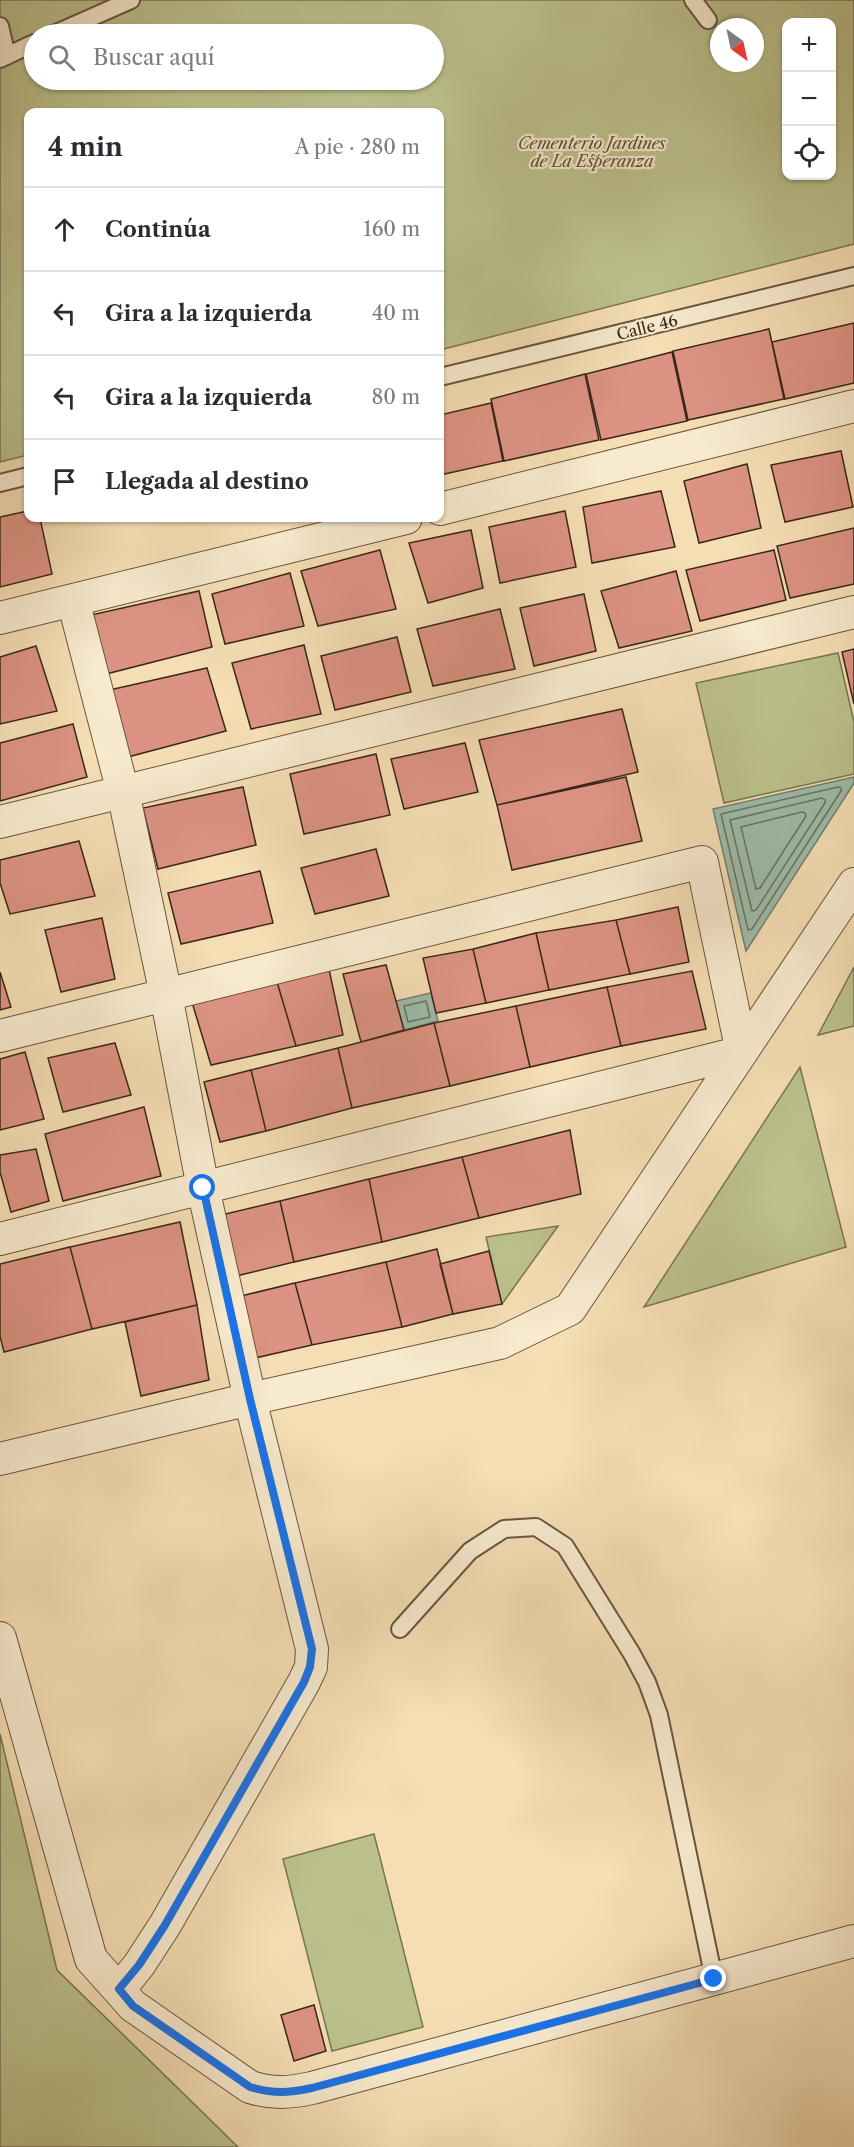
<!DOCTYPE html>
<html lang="es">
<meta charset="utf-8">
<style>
:root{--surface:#fff;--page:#f7f7f7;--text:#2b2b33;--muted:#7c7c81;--line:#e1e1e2}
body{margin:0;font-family:"Libre Caslon Text",serif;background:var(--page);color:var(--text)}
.controls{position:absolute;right:18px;top:18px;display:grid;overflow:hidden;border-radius:12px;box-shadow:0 2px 4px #0004}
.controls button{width:54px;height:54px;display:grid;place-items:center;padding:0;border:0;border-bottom:2px solid var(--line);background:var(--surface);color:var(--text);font:30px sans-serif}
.compass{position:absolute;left:710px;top:18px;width:54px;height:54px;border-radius:50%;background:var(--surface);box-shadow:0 2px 4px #0004;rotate:147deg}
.stop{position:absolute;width:18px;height:18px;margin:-14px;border:4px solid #1a73e8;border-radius:50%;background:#fff}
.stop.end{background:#1a73e8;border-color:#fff;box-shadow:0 2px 6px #0008}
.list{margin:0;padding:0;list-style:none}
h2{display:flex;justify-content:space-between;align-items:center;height:78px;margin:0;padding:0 24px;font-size:26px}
h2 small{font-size:20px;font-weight:400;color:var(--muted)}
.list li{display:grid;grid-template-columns:39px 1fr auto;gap:18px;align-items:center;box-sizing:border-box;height:84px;padding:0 24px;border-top:2px solid var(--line)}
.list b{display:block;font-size:22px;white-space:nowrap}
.list em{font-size:20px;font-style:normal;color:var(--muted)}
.icon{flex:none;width:33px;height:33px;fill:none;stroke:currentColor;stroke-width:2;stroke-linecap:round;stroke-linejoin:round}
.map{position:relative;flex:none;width:854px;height:2147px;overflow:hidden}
.search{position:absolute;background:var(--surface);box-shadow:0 2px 4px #0004;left:24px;top:24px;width:420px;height:66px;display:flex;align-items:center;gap:15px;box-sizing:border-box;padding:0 21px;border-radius:33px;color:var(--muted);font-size:22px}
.panel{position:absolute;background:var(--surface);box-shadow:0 2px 4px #0004;left:24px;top:108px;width:420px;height:414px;border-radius:12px}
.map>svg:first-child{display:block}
.green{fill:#bcc18c;stroke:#7b7453;stroke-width:1.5;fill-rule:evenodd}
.water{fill:#9cbcab;stroke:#758071;stroke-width:1.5}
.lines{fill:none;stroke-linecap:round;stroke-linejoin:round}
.shore{stroke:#6b7262;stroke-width:1.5}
.building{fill:#dd9383;stroke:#3a271a;stroke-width:1.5}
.service-casing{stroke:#695540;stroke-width:20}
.minor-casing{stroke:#695540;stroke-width:34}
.service{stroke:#f8eace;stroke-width:16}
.minor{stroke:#f8eace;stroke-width:32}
.route{stroke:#1a73e8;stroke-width:8}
.labels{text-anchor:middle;stroke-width:4.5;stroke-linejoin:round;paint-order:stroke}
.park-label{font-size:16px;font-style:italic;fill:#5a4e36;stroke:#f8eace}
.street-label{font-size:16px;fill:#3a271a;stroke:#f8eace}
</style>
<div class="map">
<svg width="854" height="2147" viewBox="0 0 854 2147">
<rect width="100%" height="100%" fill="#f5deb4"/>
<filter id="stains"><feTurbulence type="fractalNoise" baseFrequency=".00333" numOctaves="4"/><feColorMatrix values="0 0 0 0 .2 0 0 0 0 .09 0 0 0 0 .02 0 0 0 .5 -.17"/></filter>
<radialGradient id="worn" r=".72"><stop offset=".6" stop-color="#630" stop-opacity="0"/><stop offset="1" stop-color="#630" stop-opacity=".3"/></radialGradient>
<!-- green -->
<path class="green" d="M0 0H854V244L440 350V112H28V455L0 462ZM786 22H832V176H786ZM719 27H755V63H719ZM34 34H434V80H34Z
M838 653 854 722V774L724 803 696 683Z
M854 967V1026L818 1035Z
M800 1067 846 1247 644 1307Z
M558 1226 502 1304 486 1237Z
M0 1734 57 1970 238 2147H0Z
M374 1834 423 2027 332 2051 283 1859Z"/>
<!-- water -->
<path class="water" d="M854 777V783L746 951 713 809Z
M431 993 438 1021 404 1030 396 1001Z"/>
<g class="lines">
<!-- shore -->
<path class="shore" d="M838 787 841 788V791L752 929 748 930 721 814Z
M822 798 825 800V803L756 910 752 911 730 820Z
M802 812 805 813 806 816 760 888 756 889 741 827Z
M426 1001 430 1017 408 1022 404 1006Z"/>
</g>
<!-- building -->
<path class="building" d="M854 323V383L785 399 772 342Z
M769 329 784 399 688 420 673 351Z
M672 352 687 421 601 440 586 374Z
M585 374 599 440 504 461 491 399Z
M491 403 503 461 440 475V415Z
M841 451 853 507 785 522 771 465Z
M747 464 761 528 699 543 684 481Z
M661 491 675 547 592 563 583 507Z
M28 511V518H40L52 574 0 587V517Z
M565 511 576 567 500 583 489 527Z
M854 528V584L790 598 777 546Z
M471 530 483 588 428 603 409 543Z
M380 550 396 609 318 626 301 571Z
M774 550 786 600 700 621 686 570Z
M676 571 692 631 619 648 601 591Z
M290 573 304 626 225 644 212 594Z
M199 591 212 647 106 674 91 615Z
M584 594 596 651 534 666 520 608Z
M500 609 515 669 433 686 417 629Z
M397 637 411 692 335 710 321 656Z
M304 645 321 714 251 729 232 663Z
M36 646 57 711 0 724V657Z
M854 649V704L842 652Z
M207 668 226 731 124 758 105 691Z
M622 709 638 772 497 805 479 740Z
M73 724 87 777 0 801V743Z
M465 743 478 792 404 809 391 759Z
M376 754 390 815 304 834 290 774Z
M626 777 642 841 512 870 497 805Z
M243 787 256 845 158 869 143 808Z
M79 841 95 896 10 914 0 883V860Z
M376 849 389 896 315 914 301 868Z
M260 871 273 923 181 944 168 893Z
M678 907 689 962 630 974 616 920Z
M102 918 115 979 61 992 45 930Z
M616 920 630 974 549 990 536 933Z
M536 933 549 990 486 1003 473 949Z
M473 949 486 1003 436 1013 423 958Z
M386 965 404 1030 361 1042 343 974Z
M329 969 343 1035 296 1046 277 982Z
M692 971 706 1029 621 1046 607 987Z
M0 972 11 1007 0 1010Z
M277 982 296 1046 211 1065 191 999Z
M607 987 621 1046 530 1067 516 1006Z
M516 1006 530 1067 450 1086 434 1023Z
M434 1023 450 1086 352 1108 338 1048Z
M115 1043 131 1095 63 1112 48 1058Z
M338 1048 352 1108 266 1131 251 1070Z
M25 1052 44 1119 0 1130V1059Z
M251 1070 266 1131 220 1142 204 1082Z
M144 1107 161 1176 63 1201 45 1134Z
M570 1130 581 1194 479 1218 462 1157Z
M36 1149 49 1201 11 1212 0 1172V1155Z
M462 1157 479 1218 382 1242 369 1179Z
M369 1179 382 1242 294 1262 280 1201Z
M280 1201 294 1262 232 1277 217 1216Z
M180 1222 197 1305 92 1329 70 1247Z
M70 1247 92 1329 4 1352 0 1336V1264Z
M437 1249 453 1314 402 1327 386 1262Z
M489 1251 502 1304 453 1314 440 1264Z
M386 1262 402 1327 312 1345 295 1283Z
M295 1283 312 1345 255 1358 241 1296Z
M197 1305 209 1380 141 1396 125 1322Z
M314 2005 326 2051 294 2061 281 2015Z"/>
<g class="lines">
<!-- service casing -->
<g class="service-casing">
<path id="service" d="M693 0 708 20
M0 26 7 56
M54 34 131 0
M0 59 34 43
M440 377 854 276
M0 483 28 476
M400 1629 470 1551 504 1529 536 1527 565 1546 632 1654 647 1682 659 1715 714 1979"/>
</g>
<!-- minor casing -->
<g class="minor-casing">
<path id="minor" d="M440 509 854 406
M73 600 123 792 166 995 203 1188 250 1399 312 1649 311 1667 304 1682 165 1925 139 1965 119 1990
M0 618 406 518
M0 822 854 612
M0 1036 702 862 742 1052 0 1239
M0 1459 250 1399 500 1343 570 1309 854 884
M0 1638 91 1959 133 2006 250 2087C272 2094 289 2093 312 2088L854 1941"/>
</g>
<!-- service -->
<use href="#service" class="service"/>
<!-- minor -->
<use href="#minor" class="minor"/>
</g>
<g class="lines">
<!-- route -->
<path class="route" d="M203 1188 250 1399 312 1649 310 1667 304 1682 165 1925 139 1965 119 1989 133 2006 250 2087C273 2094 289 2093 312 2088L714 1979"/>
</g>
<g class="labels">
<!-- park labels -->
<g class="park-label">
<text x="592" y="149">Cementerio Jardines<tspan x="592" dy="18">de La Esperanza</tspan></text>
</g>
<!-- street labels -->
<g class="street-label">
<text transform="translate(647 327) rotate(-14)" y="6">Calle 46</text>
</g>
</g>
<rect width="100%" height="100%" filter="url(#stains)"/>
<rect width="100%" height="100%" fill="url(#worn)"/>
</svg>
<div class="controls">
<button>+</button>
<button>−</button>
<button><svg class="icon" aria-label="locate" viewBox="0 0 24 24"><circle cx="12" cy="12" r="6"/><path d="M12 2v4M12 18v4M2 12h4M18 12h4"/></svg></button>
</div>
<svg class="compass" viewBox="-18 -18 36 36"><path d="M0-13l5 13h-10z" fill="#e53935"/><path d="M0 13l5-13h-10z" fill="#7c7c81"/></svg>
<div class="stop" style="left:203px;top:1188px"></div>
<div class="stop end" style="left:714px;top:1979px"></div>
<div class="search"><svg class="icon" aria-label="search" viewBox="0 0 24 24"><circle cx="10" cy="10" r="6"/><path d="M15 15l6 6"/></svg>Buscar aquí</div>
<section class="panel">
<h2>4 min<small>A pie · 280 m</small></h2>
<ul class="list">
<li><svg class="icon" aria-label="ahead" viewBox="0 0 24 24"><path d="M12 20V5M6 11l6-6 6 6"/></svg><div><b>Continúa</b></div><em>160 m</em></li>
<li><svg class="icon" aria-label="left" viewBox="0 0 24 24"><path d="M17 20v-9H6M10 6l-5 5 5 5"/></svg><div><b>Gira a la izquierda</b></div><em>40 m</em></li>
<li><svg class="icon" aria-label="left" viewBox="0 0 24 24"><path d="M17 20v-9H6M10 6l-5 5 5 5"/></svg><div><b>Gira a la izquierda</b></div><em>80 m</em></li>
<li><svg class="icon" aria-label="arrive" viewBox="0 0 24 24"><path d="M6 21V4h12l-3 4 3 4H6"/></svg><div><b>Llegada al destino</b></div></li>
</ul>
</section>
</div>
